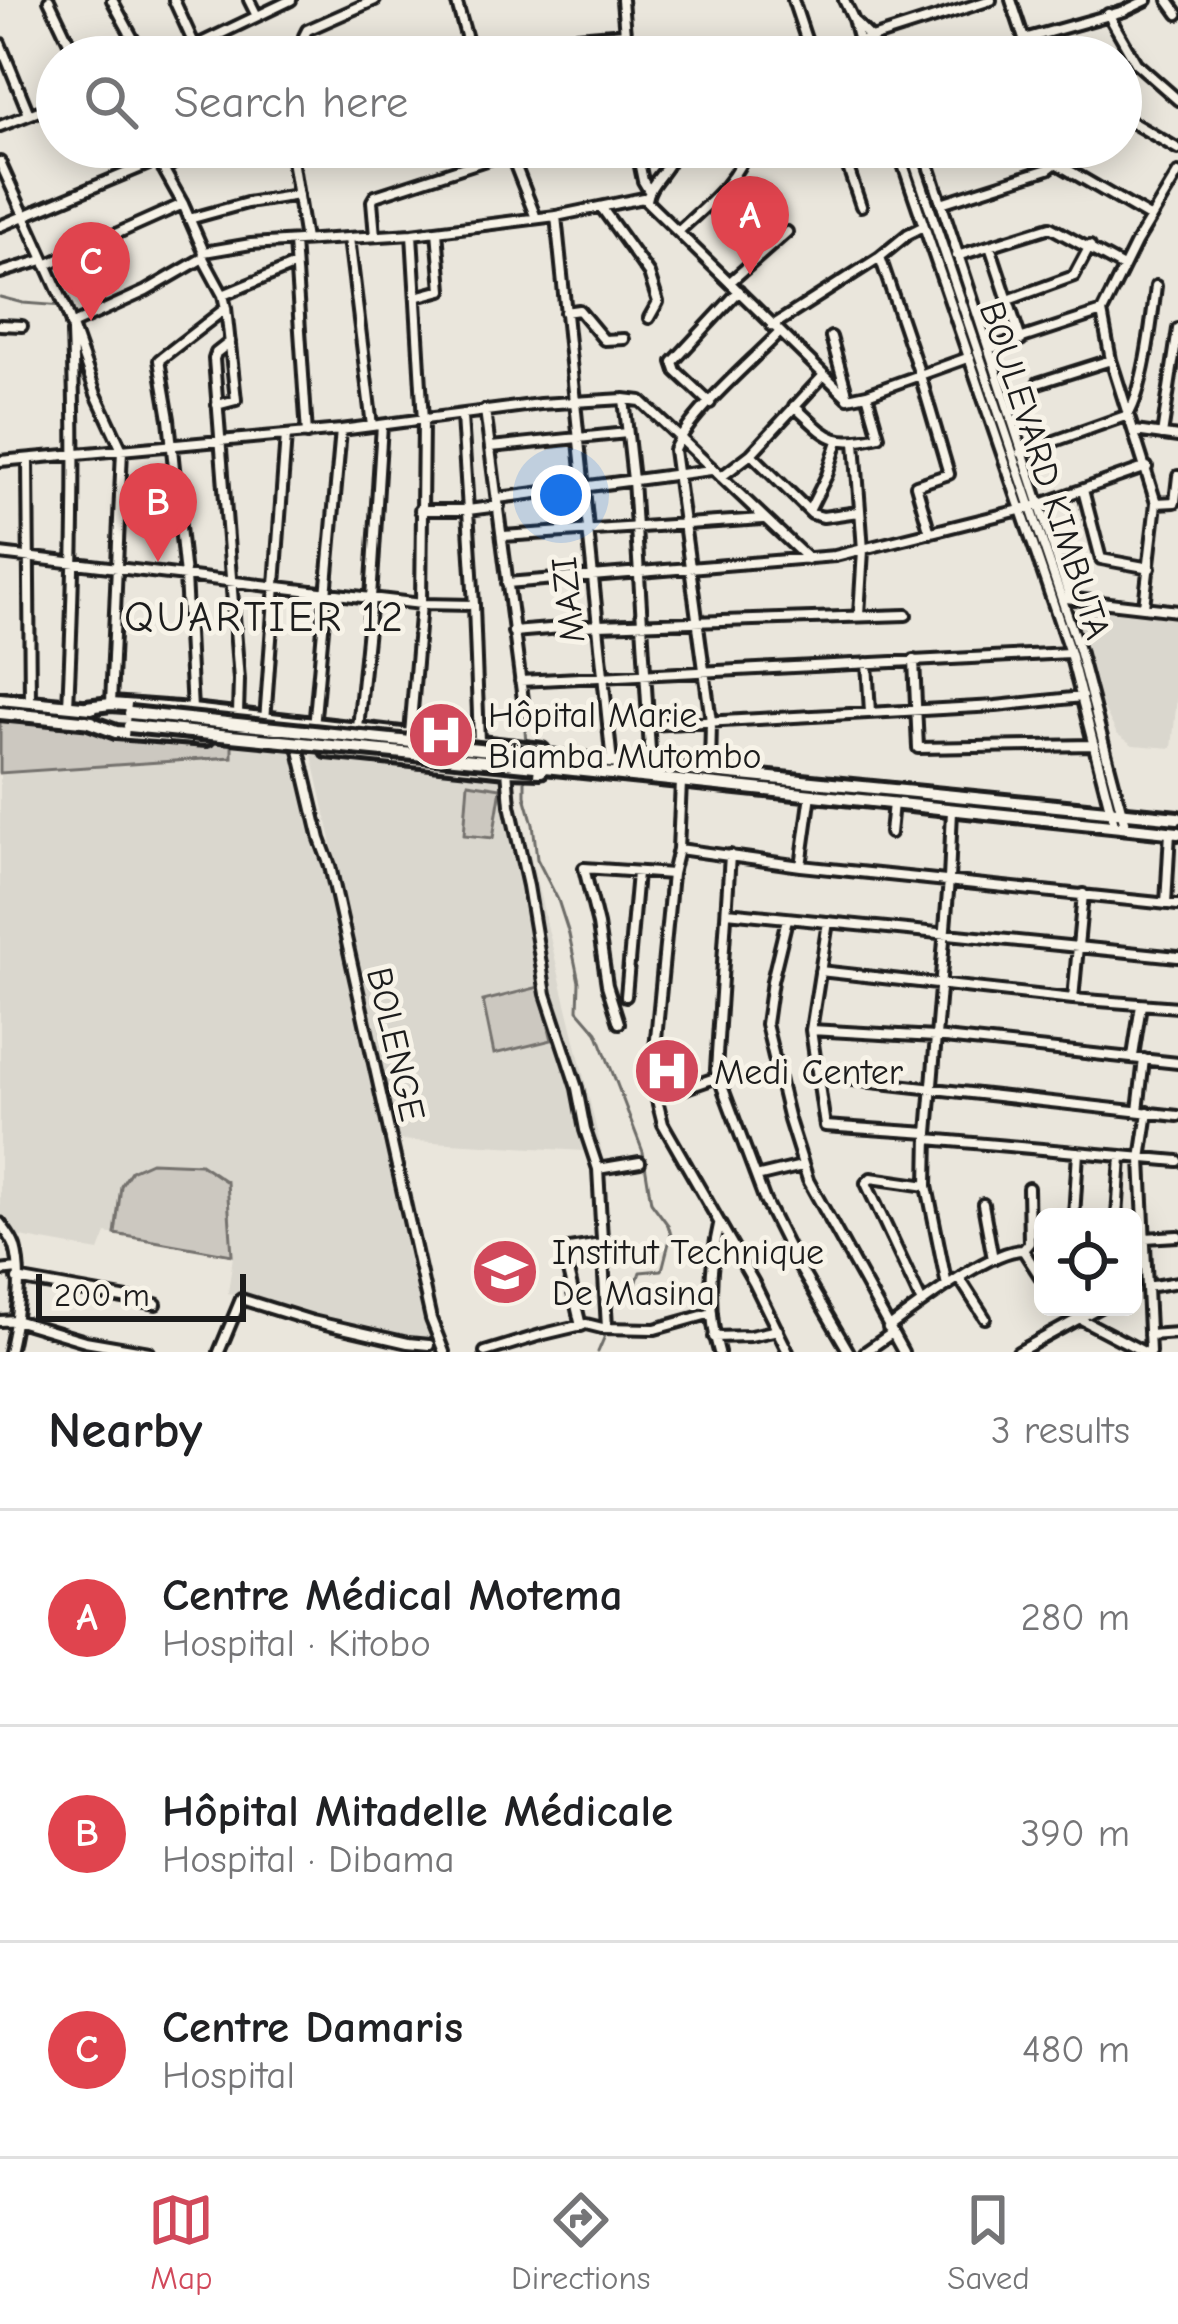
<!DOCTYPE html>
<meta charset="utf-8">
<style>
:root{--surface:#fff;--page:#f6f6f6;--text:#202124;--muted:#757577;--line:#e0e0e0;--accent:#d1495b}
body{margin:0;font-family:"Comic Neue",sans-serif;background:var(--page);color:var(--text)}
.controls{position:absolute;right:36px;bottom:36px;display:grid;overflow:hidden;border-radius:18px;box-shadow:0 6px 30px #0003}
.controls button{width:108px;height:108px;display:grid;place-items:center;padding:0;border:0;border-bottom:3px solid var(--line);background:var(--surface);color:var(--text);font:60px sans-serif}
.scale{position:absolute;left:36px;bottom:30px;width:210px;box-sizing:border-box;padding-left:12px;border:6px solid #1c1c1c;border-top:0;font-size:33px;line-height:42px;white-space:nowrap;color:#1c1c1c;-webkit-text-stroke:9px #f7f3e8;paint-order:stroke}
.you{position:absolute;left:561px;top:495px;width:42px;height:42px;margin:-30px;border:9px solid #fff;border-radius:50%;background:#1a73e8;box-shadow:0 0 0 18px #1a73e833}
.badge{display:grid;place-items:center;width:78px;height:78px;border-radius:50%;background:var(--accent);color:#fff;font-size:39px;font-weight:700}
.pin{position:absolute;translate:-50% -99px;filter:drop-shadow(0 3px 6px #0008)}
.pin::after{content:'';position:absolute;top:63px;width:42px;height:36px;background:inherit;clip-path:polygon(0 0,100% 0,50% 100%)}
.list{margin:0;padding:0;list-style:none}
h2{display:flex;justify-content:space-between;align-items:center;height:156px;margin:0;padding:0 48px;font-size:51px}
h2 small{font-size:39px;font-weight:400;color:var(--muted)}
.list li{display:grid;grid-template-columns:78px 1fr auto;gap:36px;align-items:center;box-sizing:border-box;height:216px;padding:0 48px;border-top:3px solid var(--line)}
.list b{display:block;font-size:45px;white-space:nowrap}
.list p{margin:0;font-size:39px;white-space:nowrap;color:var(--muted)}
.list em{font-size:39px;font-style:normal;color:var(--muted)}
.icon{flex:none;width:66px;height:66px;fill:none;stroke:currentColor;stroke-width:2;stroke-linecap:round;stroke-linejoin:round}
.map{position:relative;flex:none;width:1178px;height:1352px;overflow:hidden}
.search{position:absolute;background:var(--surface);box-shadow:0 6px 30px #0003;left:36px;right:36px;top:36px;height:132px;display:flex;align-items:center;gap:30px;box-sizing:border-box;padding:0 42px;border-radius:66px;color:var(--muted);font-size:45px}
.sheet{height:804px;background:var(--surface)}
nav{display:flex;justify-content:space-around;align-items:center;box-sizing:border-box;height:168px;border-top:3px solid var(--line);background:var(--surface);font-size:33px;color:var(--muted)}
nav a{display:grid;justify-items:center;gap:6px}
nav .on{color:var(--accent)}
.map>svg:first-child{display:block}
.built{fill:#dad7ce}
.green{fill:#ccc8c0;stroke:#74726e;stroke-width:3}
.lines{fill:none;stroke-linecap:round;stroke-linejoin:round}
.stream{stroke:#6d6c68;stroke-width:3}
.minor-casing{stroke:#1c1c1c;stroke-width:16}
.highway-casing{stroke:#1c1c1c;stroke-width:20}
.minor{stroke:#f7f3e8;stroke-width:8}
.highway{stroke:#f7f3e8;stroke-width:10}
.highway-bridge-casing{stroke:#1c1c1c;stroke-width:20;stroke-linecap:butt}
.highway-bridge{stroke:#f7f3e8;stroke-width:10}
.labels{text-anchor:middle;stroke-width:10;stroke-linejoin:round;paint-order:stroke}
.street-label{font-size:36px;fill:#1c1c1c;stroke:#f7f3e8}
.poi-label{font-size:36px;fill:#1c1c1c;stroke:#f7f3e8;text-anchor:start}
.quarter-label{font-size:42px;letter-spacing:3px;fill:#1c1c1c;stroke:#f7f3e8}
</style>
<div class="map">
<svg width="1178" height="1352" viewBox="0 0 1178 1352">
<rect width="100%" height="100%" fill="#eae6dc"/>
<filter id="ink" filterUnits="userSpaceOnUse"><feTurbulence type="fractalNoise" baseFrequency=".00833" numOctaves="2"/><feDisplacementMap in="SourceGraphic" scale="24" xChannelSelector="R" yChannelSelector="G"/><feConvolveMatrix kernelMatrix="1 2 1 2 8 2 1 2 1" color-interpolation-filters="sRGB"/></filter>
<g filter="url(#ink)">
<!-- built -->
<path class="built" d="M1067 600 1141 606 1178 615V686L1172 748 1133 745 1117 734 1090 681Z
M0 719 294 747 378 1093 445 1352H430L228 1293 233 1256 106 1233 99 1251 9 1235 0 1222Z
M312 755 511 776 602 1152 398 1140Z"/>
<!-- green -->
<path class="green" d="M0 720 232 740V757L0 773Z
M468 783 501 788 493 838 464 835Z
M539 987 552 1040 494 1054 483 1001Z
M151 1162 200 1164 227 1182 232 1255 115 1234 121 1186 131 1171Z"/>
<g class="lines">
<!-- stream -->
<path class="stream" d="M0 297 23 303 63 306
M523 705 526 743
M525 776V796L533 824 537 859 558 900 569 934 579 982 578 1010 597 1032 643 1152 651 1202 668 1225 671 1235 662 1270 640 1272 631 1299 614 1301 609 1321
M598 1352 607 1331"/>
<!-- minor casing -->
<g class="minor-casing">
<path id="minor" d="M49 0 76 57
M112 0 143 57
M174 0 195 46
M249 0 257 16
M456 0 472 57
M622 0 627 57
M793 0 812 57
M844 0 853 19 863 57
M1011 0 1024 39 1034 57
M1168 0 1178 14
M1108 14 1136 63 1178 100
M856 23 870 37 877 57
M1024 39 1124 11 1147 0
M0 43 29 114
M468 46 625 33
M172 57 291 0
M261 57 272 51
M309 57 304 36 307 30 375 0
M427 57 467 43
M812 57 991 0
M1121 116 1178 149
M0 126 57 104
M151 147 183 204 204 252 203 258 223 295 226 308 236 400 217 405
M290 147 305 240
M508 147 536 218
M636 147 643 181 649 191
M841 147 861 206
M897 147 1070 653 1114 824
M909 147 1079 650 1125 825
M923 147 1070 598
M0 162 65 306 96 394 122 450 111 704
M1056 163 1151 218
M163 169 205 147
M647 200C650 180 671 171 674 147
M941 203 1048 169 1056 163 1067 147
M601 207 649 274 658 302 649 318
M556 216 612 763
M189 219 247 203 298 195
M0 226 158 160
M679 231C704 207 738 182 747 147
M375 236 372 201 375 196 511 152
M349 238 372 426
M294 242 307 434
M990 246 1021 340
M204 252 251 244 412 234 556 216 643 198 848 398
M957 256 1050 227 1123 267
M880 257 920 375 949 474 916 485 930 533
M46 265 183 204
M0 273 43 260
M730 282 787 232
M223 295 295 265
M416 297 442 290 437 231
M1008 300 1074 276 1090 246
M565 312 579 310 604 340 624 339
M0 325 22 326
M71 325 146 291 203 258
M772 326 880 257 908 234 924 226
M831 337 848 397
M230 342 216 353 214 359 239 680 238 714
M989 349 1102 312
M1038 383 1111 360
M848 398 867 394 970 357
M624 399 633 480 651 766
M710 403 676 371 673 362 739 291
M794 406C827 436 831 448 879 436L867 394
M485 410 523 700
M462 416 474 605 479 742
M1135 431 1178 437
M1162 435 1178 329
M855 442 863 550 859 615
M491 447 627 433
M1021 453 1128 415C1144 390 1152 318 1156 286
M751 454 812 514 823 517 858 512
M28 460 30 702
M0 461 341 430 540 404 624 399 641 401 808 559
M721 477 751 454 824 375
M1083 490 1101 559 1150 568
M498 498 711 470
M1156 503 1175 502 1178 476
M420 510H468L499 506
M809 511 827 475 838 441
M503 536 763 519
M0 554 421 604 474 605
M507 583 835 556 1032 507 1147 467
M1066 598 1178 611
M1144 606 1156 503 1111 360 1102 312 1136 243 1178 173
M513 632 598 625 906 615
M914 660 918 748 1094 745
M867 663 870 712
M520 681 1069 653
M68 706C74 581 77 457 72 332
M192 710 185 576 169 419 159 360 226 308
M265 721 286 435
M649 725 996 706 1082 697
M314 728 341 430
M358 728 371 598 382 425
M410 734 421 604 423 421 412 234
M297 742 320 839 330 866 431 1319 444 1352
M507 770 510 805 528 886 546 994 577 1088 585 1130 598 1169 607 1328
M710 771 711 721 674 450C692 411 749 364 779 333
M681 782 678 849 672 874 652 1080 663 1124 754 1283 788 1352
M890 833 893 803
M679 849 801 866 1178 905
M730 855 716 1070 765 1201 790 1251 849 1352
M801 866 811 794
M1166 904 1170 832
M727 912 1178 957
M787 919 772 981 766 1024 789 1120 808 1180 903 1352
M828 922 811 1030 825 1126 928 1133
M820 971 1073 999 1178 1007
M626 996 637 873
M1073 999 1083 894
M619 1023 607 985 598 925 584 868 672 874
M811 1030 935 1037 1178 1063
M1133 1056 1141 1005
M817 1076 1178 1116
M657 1098 718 1077
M1138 1111 1144 1059
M1148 1112 1141 1159 1150 1352
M928 1139 1178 1161
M598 1169 640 1162
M756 1177 802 1166
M983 1204 993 1259
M1074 1217 1078 1152
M1117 1217 1121 1157
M0 1223C5 1230 12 1238 15 1247 24 1278 16 1322 9 1352
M719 1225C710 1265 707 1312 719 1352
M1145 1238 1178 1236
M1023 1250 1029 1243 1028 1188
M1023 1250 1043 1281
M0 1271 17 1269
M17 1279 156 1304
M960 1279 985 1318
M947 1286 927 1186 928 1133 949 880 952 810
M1147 1287 1178 1282
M922 1303 866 1183 871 1178 927 1186
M1067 1307 1079 1318 1144 1352
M0 1321 15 1320 85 1341 149 1352
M581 1326 563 1250 601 1244
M888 1328C917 1307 989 1250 1023 1250
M1149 1335 1178 1333
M714 1337 750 1336 778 1330
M219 1352 241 1299 312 1321 408 1343 429 1345
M485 1352 544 1334 586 1324 602 1328 655 1329 712 1313
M865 1352 892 1333
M1018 1352 1100 1307"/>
</g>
<!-- highway casing -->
<g class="highway-casing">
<path id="highway" d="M0 699 92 708
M86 707 111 704 192 710 542 750
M0 713 92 722
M86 721 116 732 207 739
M327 751 507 770 541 771
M537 755 1178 818
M535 766 1178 833"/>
</g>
<!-- minor -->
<use href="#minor" class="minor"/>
<!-- highway -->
<use href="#highway" class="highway"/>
<!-- highway-bridge casing -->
<g class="highway-bridge-casing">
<path id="highway-bridge" d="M130 713 537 755
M129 726 535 766"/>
</g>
<!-- highway-bridge -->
<use href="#highway-bridge" class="highway-bridge"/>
</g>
</g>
<!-- icons -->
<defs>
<g id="hospital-disc" transform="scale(3.45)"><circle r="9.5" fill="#d1495b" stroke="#f7f3e8"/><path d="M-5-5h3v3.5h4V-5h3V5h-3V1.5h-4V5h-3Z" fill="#fff"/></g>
<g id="university-disc" transform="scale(3.45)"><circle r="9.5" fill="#d1495b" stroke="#f7f3e8"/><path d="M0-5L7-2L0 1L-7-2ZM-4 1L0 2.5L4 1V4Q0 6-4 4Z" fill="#fff"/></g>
</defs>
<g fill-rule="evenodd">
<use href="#hospital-disc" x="441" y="735"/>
<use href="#hospital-disc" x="667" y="1071"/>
<use href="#university-disc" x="505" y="1272"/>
</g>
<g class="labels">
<!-- street labels -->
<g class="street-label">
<text transform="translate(1046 470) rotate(72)" y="13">BOULEVARD KIMBUTA</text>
<text transform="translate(567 600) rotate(-96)" y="13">MAZI</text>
<text transform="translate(397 1044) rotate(77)" y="13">BOLENGE</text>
</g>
<!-- poi labels -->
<g class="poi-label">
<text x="488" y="727">Hôpital Marie<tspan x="488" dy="41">Biamba Mutombo</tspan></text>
<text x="714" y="1084">Medi Center</text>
<text x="552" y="1264">Institut Technique<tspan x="552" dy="41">De Masina</tspan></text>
</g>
<!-- quarter labels -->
<g class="quarter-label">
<text x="265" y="631">QUARTIER 12</text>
</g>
</g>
</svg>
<div class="controls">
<button><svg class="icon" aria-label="locate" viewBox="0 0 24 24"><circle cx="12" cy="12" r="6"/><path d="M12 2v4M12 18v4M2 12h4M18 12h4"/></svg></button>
</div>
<div class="scale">200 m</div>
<div class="you"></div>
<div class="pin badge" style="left:750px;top:275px;background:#e0444e">A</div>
<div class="pin badge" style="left:158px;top:562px;background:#e0444e">B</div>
<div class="pin badge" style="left:91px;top:321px;background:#e0444e">C</div>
<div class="search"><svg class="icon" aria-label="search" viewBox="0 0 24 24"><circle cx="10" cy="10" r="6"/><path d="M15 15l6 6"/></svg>Search here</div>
</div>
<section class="sheet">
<h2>Nearby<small>3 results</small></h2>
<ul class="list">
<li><span class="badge" style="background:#e0444e">A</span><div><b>Centre Médical Motema</b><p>Hospital · Kitobo</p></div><em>280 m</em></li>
<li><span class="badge" style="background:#e0444e">B</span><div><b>Hôpital Mitadelle Médicale</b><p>Hospital · Dibama</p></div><em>390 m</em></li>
<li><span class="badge" style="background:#e0444e">C</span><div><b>Centre Damaris</b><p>Hospital</p></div><em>480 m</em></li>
</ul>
</section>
<nav>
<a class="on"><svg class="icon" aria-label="map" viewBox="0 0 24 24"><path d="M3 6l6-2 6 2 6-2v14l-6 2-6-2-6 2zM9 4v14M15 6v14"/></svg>Map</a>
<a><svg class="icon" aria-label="directions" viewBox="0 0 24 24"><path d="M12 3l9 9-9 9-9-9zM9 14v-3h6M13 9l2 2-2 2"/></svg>Directions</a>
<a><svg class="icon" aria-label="saved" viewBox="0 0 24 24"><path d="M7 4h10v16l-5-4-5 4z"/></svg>Saved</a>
</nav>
